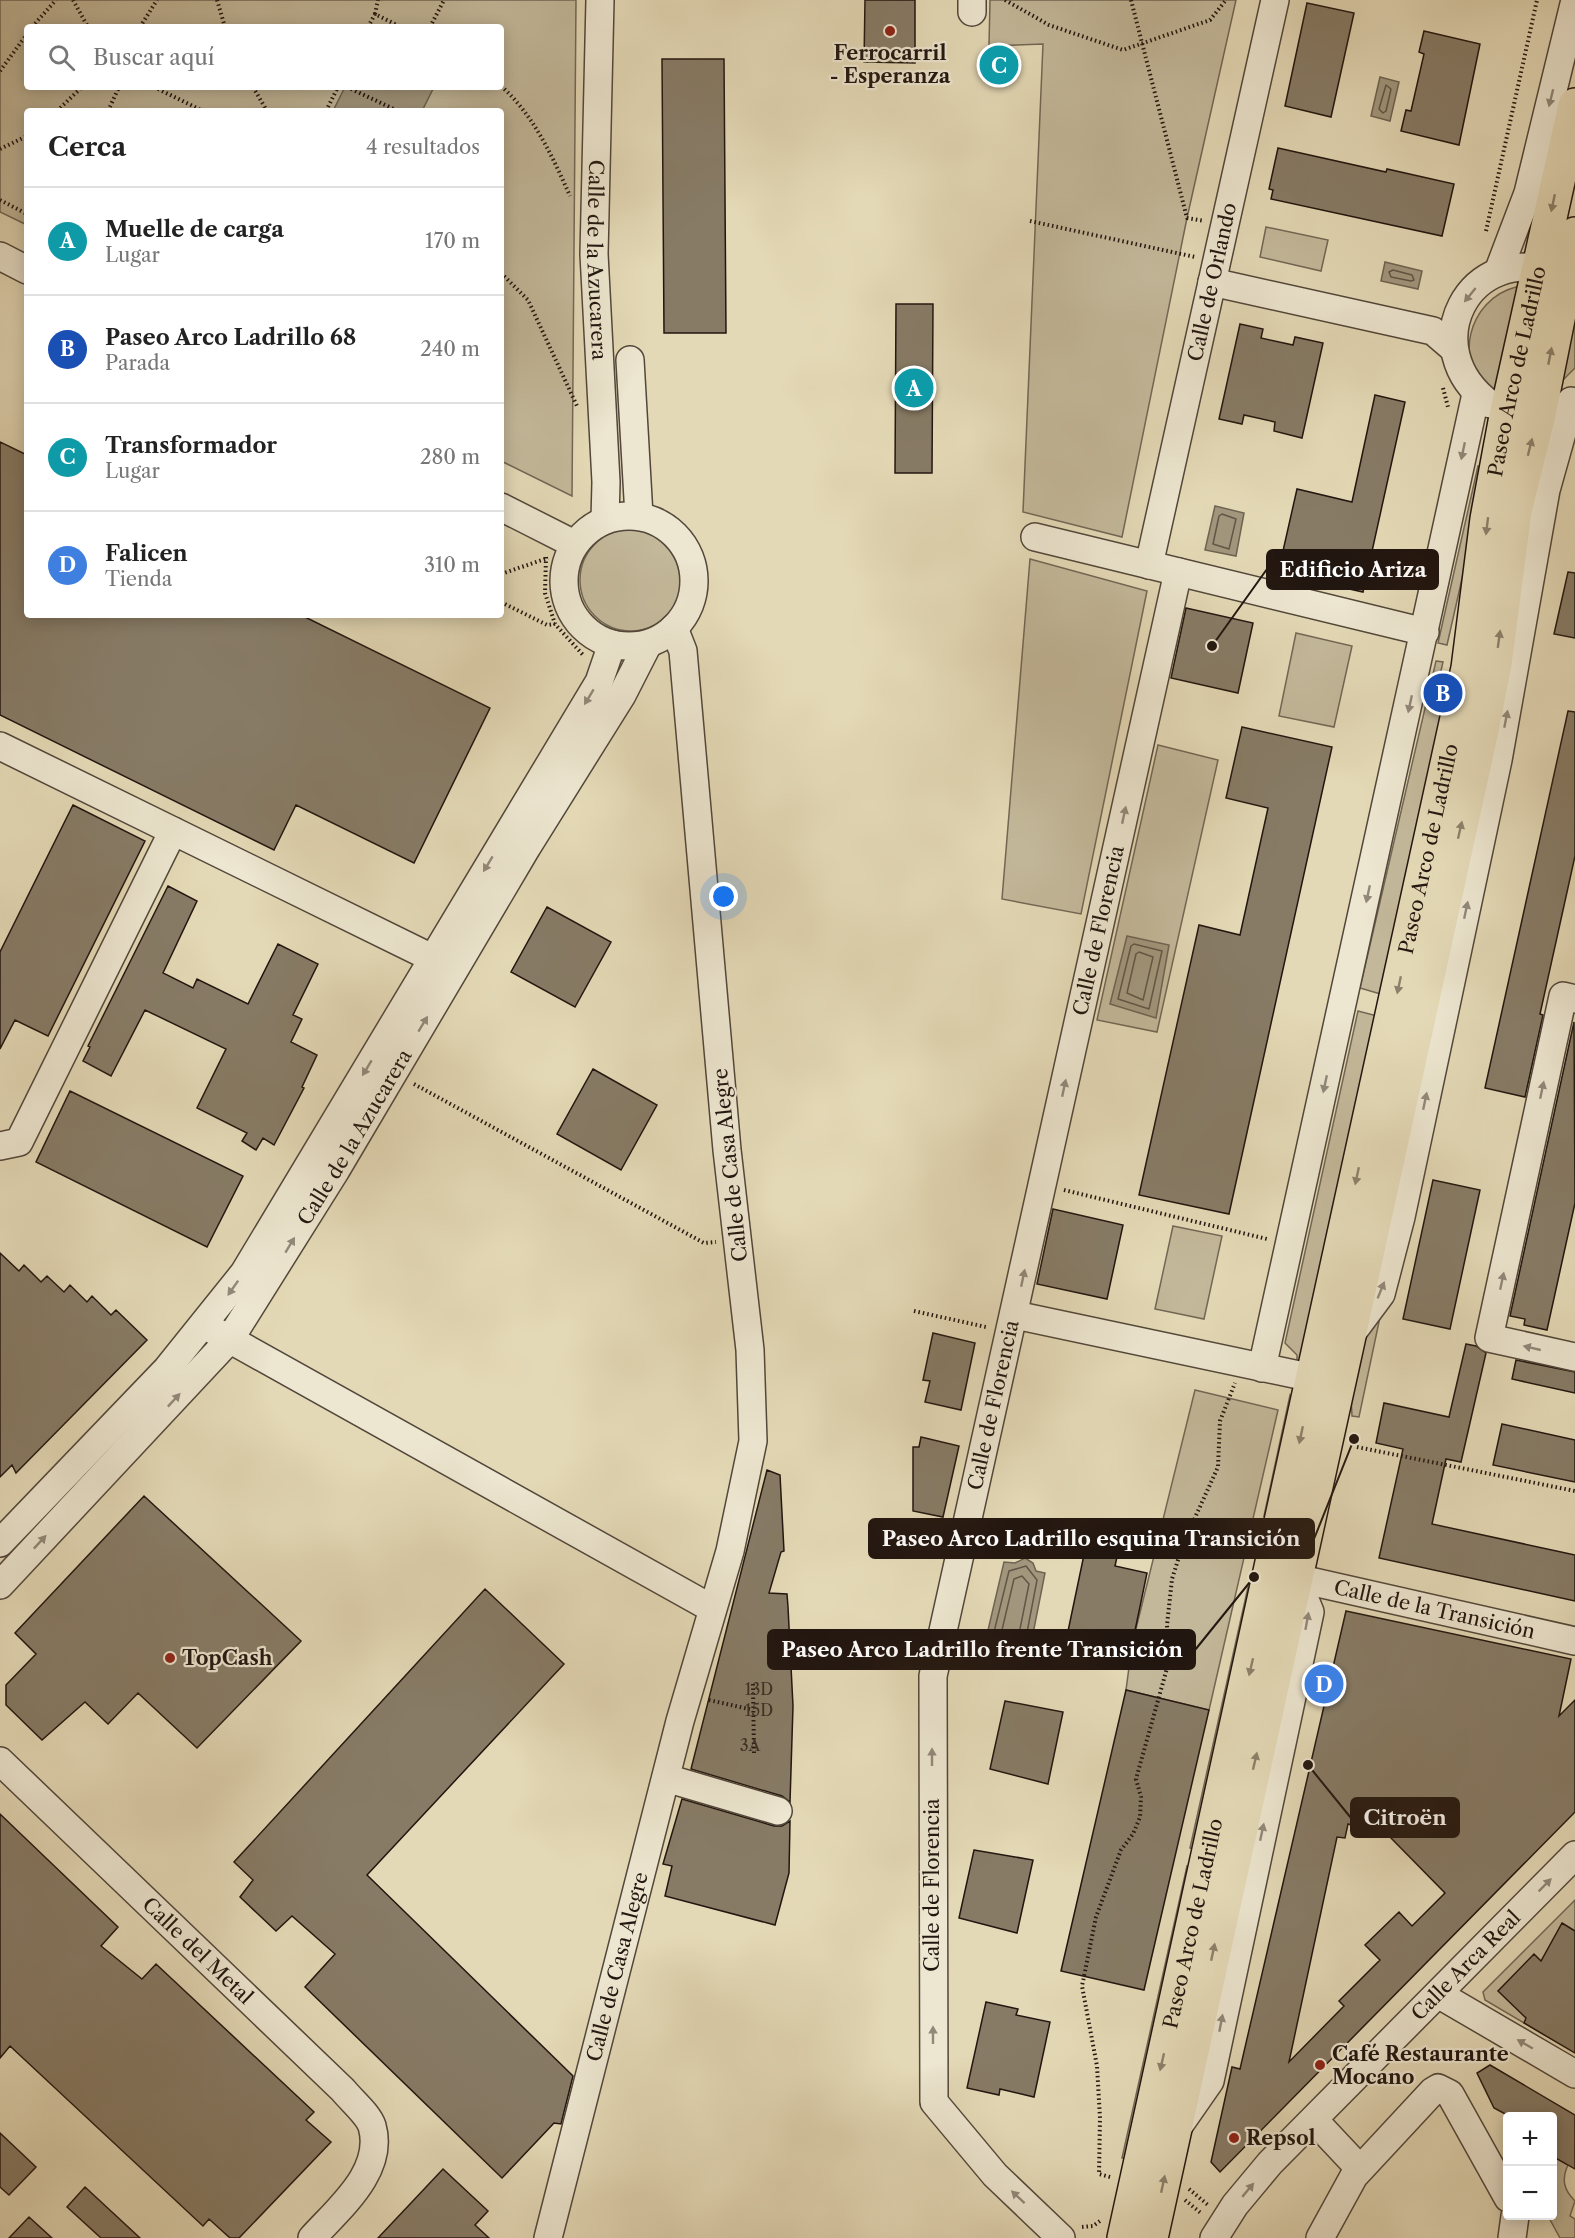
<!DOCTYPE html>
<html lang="es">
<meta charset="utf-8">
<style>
:root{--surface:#fff;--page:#f6f6f6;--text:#222;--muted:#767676;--line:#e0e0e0;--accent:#d93025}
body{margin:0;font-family:"Libre Caslon Text",serif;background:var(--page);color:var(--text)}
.controls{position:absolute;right:18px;bottom:18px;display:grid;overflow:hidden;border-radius:6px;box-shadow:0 3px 15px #0003}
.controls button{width:54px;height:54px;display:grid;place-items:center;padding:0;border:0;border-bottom:2px solid var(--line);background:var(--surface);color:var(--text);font:30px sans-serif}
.you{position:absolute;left:724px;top:897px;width:21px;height:21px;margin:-15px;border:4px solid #fff;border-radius:50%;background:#1a73e8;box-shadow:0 0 0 9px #1a73e833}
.badge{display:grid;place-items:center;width:39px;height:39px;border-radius:50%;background:var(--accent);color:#fff;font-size:20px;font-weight:700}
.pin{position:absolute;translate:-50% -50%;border:3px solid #fff;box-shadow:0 2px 6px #0006}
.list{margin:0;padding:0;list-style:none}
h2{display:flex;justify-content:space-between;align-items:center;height:78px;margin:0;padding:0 24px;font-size:26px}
h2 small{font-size:20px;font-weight:400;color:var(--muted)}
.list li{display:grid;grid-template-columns:39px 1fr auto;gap:18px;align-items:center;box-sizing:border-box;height:108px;padding:0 24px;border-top:2px solid var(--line)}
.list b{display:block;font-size:22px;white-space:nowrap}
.list p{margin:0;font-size:20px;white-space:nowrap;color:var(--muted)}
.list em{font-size:20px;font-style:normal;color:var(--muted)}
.icon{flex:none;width:33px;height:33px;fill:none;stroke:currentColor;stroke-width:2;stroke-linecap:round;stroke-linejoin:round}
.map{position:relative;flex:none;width:1575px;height:2238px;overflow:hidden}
.search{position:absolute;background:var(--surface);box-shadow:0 3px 15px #0003;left:24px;top:24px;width:480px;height:66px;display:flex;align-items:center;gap:15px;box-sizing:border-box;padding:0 21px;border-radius:6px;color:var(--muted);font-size:22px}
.panel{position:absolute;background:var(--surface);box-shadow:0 3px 15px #0003;left:24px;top:108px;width:480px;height:510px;border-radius:6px}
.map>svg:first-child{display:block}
.green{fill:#c3b89a;stroke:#726755;stroke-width:1.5;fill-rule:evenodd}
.water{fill:#a2977e;stroke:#6f6352;stroke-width:1.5}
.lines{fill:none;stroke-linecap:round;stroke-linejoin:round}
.shore{stroke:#625647;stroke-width:1.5}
.building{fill:#877b66;stroke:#221610;stroke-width:1.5;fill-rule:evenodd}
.minor-casing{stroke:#52473a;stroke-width:30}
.major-casing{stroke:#221610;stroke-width:36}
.path{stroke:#221610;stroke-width:4;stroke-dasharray:1.5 3;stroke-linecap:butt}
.minor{stroke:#ede6d0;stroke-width:27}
.major{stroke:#e4d9b6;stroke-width:33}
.oneway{fill:#92887a}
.oneway2{fill:#8d816b}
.poi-dot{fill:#8f2418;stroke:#ede6d0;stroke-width:2}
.labels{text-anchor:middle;stroke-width:4.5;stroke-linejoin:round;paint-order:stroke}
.number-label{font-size:16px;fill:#3b2f26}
.poi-label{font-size:20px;font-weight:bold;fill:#221610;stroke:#ede6d0;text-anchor:start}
.street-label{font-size:20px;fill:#221610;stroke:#ede6d0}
.leader{fill:none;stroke:#221610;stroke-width:2}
.callout-dot{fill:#221610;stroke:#ede6d0;stroke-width:2}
.callout{fill:#221610;stroke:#221610;stroke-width:2}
.callout-label{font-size:21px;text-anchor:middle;font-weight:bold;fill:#fff}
</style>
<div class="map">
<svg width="1575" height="2238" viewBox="0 0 1575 2238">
<rect width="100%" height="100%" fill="#e4d9b6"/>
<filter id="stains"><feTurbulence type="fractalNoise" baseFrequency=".00333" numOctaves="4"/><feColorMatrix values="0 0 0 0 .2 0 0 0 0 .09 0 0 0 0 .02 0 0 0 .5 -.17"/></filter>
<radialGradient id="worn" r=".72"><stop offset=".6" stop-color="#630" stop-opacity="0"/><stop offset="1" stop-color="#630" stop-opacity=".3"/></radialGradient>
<!-- green -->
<path class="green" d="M0 0H576L572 496 501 461V111H27V225L0 212ZM27 27H501V87H27Z
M990 0H1236L1187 218 1122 537 1023 512 1043 44 989 46Z
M1266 227 1328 240 1321 271 1260 257Z
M1516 287 1521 289 1500 389 1493 394C1451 365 1468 299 1516 287Z
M1575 309V368L1558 385Z
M1478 466 1487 468 1447 645 1438 643Z
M580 580a51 51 0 1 1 102 0a51 51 0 1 1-102 0Z
M1030 559 1147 591 1081 914 1002 899Z
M1296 633 1352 646 1334 727 1279 716Z
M1436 661 1443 662 1434 702 1442 705 1422 825 1384 995 1360 988Z
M1158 745 1218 760 1157 1032 1097 1020Z
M1358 1011 1381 1017 1305 1362H1297V1355L1285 1343Z
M1173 1226 1222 1236 1204 1319 1155 1309Z
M1384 1298 1359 1417 1352 1416 1350 1377 1357 1341Z
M1195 1390 1278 1410 1209 1710 1126 1690 1132 1645Z
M1290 1395 1293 1399 1270 1516H1264Z
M1248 1587 1254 1588 1196 1850 1190 1848Z
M1187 1866 1192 1867 1128 2158H1122Z
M1575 1900V2053L1485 2000 1483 1992Z
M1553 2156 1568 2165C1561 2180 1564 2190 1575 2201L1570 2216 1575 2219V2238H1560L1548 2216H1552Z"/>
<!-- water -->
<path class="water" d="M1380 77 1399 82 1390 121 1371 116Z
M345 87H434L422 111H333Z
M1385 262 1422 271 1418 289 1381 281Z
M1215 506 1244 513 1236 556 1205 550Z
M1127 936 1169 945 1156 1018 1110 1004Z
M1025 1558 1033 1563 1036 1571 1045 1573 1029 1654 985 1643 1004 1562 1015 1563Z"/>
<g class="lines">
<!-- shore -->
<path class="shore" d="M1386 85 1391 89 1386 111 1383 113 1379 109Z
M1393 270 1412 275 1414 280 1411 281 1391 277 1389 272Z
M1222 514 1236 519 1229 549 1213 544 1219 516Z
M1134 944 1162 951 1149 1009 1118 999 1131 946Z
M1139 952 1153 957 1143 1000 1127 993 1136 954Z
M1026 1566 1037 1580 1025 1643 1021 1646 995 1639 993 1636 1009 1571Z
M1022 1576 1029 1584 1019 1634 1015 1636 1004 1633 1002 1630 1014 1579Z"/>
</g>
<!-- building -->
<path class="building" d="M865 0H915V63L864 62Z
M1307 3 1354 13 1331 117 1285 106Z
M1424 31 1480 44 1459 145 1401 131 1406 110 1411 111 1424 54 1419 52Z
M662 59H724L726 333H664Z
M1278 148 1386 172 1387 169 1454 184 1442 236 1271 199 1273 190 1269 189Z
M896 304H933L932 473H895Z
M1240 324 1263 329 1261 338 1293 345 1295 337 1323 343 1302 438 1274 431 1275 422 1244 415 1242 424 1219 419Z
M1375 395 1405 402 1363 592 1278 573 1297 489 1352 502Z
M0 442 27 455V615H301L490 708 414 863 296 805 274 850 0 715Z
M1568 572 1575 573V638L1554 634Z
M1186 608 1253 623 1238 693 1171 678Z
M1568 711 1575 712V856L1540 1014 1543 1015 1525 1097 1485 1088Z
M1242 727 1332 747 1229 1214 1139 1195 1199 925 1240 935 1268 808 1226 798Z
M73 805 145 841 48 1036 15 1020 0 1049V952Z
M168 886 197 901 163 973 193 988 197 979 248 1004 278 944 318 964 293 1015 302 1019 291 1042 317 1055 302 1087 304 1088 274 1145 263 1138 256 1150 242 1141 247 1133 197 1108 226 1049 145 1010 111 1076 83 1061 90 1047 88 1046Z
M547 907 611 942 575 1007 511 972Z
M1574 1022 1575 1203 1547 1330 1524 1325 1525 1319 1510 1316Z
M593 1069 657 1105 621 1170 557 1134Z
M70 1091 243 1176 207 1247 36 1162Z
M1433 1180 1480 1190 1450 1329 1403 1319Z
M1053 1209 1123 1225 1107 1299 1037 1284Z
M0 1253 19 1271 24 1265 41 1282 47 1276 64 1292 70 1285 87 1302 92 1296 111 1315 116 1310 147 1340 16 1473 12 1465 0 1477Z
M933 1333 975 1343 961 1410 925 1402 930 1381 923 1380Z
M1466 1344 1476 1346 1486 1353 1461 1462 1446 1459 1432 1524 1575 1555V1601L1379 1558 1403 1449 1376 1443 1384 1403 1449 1417Z
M1516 1360 1575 1372V1393L1512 1379Z
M1502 1424 1575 1440V1482L1493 1465Z
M921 1437 959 1446 943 1517 913 1511V1447H919Z
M767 1470 780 1475 784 1551 781 1552 769 1593 787 1594 788 1607 793 1706 790 1802 782 1796 691 1769Z
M144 1496 301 1641 197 1748 138 1693 108 1724 85 1702 42 1740 6 1705V1685L36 1654 15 1633Z
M1085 1550 1117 1557 1115 1566 1147 1573 1132 1645 1099 1637 1097 1643 1067 1636Z
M485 1589 564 1664 367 1875 573 2076 561 2124 554 2123 502 2178 305 1987 335 1954 292 1916 276 1931 240 1897 253 1880 234 1862Z
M1346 1611 1571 1659 1559 1716 1575 1700V1812L1220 2172 1211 2162 1232 2067 1240 2069ZM1348 1824 1388 1835 1445 1893 1412 1926 1399 1912 1365 1945 1380 1960 1339 2001 1344 2006 1289 2062 1337 1837 1345 1838Z
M1126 1690 1209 1710 1144 1990 1061 1971Z
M1005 1701 1063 1712 1048 1784 990 1769Z
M682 1799 774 1826H782L790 1821 789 1873 775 1925 665 1896 672 1866 663 1864Z
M0 1814 118 1927 101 1946 142 1979 156 1964 314 2112 306 2120 331 2142 239 2238H230L209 2219 203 2226 10 2046 0 2058Z
M974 1850 1033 1860 1017 1933 959 1918Z
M1562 1923 1575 1931V2053L1524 2023 1526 2018 1498 1991 1534 1954 1541 1961Z
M986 2002 1018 2009 1016 2015 1050 2022 1034 2097 1000 2089 999 2095 967 2088Z
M1490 2065 1575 2115V2169L1552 2156V2116H1509L1494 2108 1477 2073Z
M0 2133 36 2167 9 2195 0 2187Z
M443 2169 488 2211 475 2225 489 2238H378Z
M85 2187 140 2238H101L67 2207Z
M29 2217 52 2238H9Z"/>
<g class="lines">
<!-- minor casing -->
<g class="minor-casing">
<g id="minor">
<path id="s1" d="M600 0 594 254 606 482 605 520"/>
<path d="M972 12V0"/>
<path d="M0 256 27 270"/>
<path d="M1498 272 1528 193 1575 0"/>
<path d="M1212 282 1433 331 1454 349"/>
<path d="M630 360 639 516"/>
<path d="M1490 404C1414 348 1468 241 1558 273"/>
<path d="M501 507 574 544"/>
<circle cx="629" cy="581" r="65"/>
<path d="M1035 537 1425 632"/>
<path id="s2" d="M1149 565 1275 0"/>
<path d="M0 746 432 958"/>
<path d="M1575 999 1563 996 1489 1338 1575 1357"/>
<path d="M0 1146 19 1142 173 831"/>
<path d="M1015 1315 1313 1378 1328 1368"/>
<path d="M213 1330 711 1608"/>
<path d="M1352 1333 1381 1294 1401 1217 1498 760 1546 490 1571 401"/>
<path d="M1262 1368 1476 394"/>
<path d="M0 1543 167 1369 244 1273 599 682 612 644"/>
<path id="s3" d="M1296 1578 1575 1641"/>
<path id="s4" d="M0 1585 230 1339 336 1170 527 847 622 695 648 644"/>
<path id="s5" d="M0 1761 343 2090C351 2100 368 2114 372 2126 385 2171 339 2208 312 2238"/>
<path d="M666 1778 778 1811"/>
<path d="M1438 1994 1575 2074"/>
<path d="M1314 2120 1360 2169"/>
<path d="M1178 2127 1210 2081 1310 1612 1296 1578"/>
<path id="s6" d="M548 2238 680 1721 730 1551 753 1441 750 1350 727 1150 683 651 674 628"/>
<path id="s7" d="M1061 2238 995 2175 934 2102 933 1676 1178 572"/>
<path id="s8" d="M1214 2238 1235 2205 1270 2163 1575 1855"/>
<path d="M1320 2238 1354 2176 1433 2091 1438 2088 1450 2094 1508 2198"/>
<path d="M1512 2238 1515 2216"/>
</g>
</g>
<!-- major casing -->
<g class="major-casing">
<g id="major">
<path id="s9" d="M1124 2238 1468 668 1487 519 1507 411 1575 105"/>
<path d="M1151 2238 1482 730 1495 664 1515 511 1539 414 1575 234"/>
</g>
</g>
<!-- path -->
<path class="path" d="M73 0 88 27
M217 0 225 27
M1005 0 1049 25 1123 50 1210 20 1226 0
M1131 0 1187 218 1204 221
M375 14 378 0
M32 27 56 0
M140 27 157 0
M368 27 375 14 401 27
M430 27 444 0
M0 71 27 34
M501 86C534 115 553 158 570 196
M154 87 203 111
M253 87 267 111
M347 87 398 111
M57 111 82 87
M108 111 119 87
M326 111 338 87
M0 149 27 136
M0 200 27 214
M1030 221 1195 257
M1486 231 1537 0
M501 273 528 300 577 406
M1443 388 1448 407
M546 557 545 593 555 624 584 656
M501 574 548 558
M501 602 547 625 555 624
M414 1084 704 1243 716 1242
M1064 1190 1267 1239
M914 1311 986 1327
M1357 1447 1575 1491
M753 1684 754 1754
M709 1700 753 1710
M1110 2177 1099 2174 1100 2118 1097 2066 1082 1986 1096 1917 1121 1850 1133 1834 1140 1817 1141 1797 1136 1779 1169 1661 1167 1625 1172 1579 1183 1544 1218 1467 1220 1421 1235 1383
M1189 2189 1208 2205
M1185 2200 1202 2214
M1082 2227 1093 2226 1100 2221"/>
<!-- minor -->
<use href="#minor" class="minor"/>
<!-- major -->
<use href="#major" class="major"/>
</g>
<!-- one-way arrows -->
<defs><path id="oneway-solid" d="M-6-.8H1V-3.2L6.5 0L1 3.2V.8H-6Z" transform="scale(1.5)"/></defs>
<g class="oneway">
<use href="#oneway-solid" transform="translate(1551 98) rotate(104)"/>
<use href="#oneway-solid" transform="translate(1470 295) rotate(129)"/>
<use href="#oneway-solid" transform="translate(1463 451) rotate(102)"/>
<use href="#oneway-solid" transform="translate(589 697) rotate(121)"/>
<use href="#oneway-solid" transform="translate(1410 704) rotate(102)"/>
<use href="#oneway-solid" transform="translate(1506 719) rotate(-79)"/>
<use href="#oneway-solid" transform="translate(1124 815) rotate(-78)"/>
<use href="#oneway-solid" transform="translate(488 864) rotate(121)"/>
<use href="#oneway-solid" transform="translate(1368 894) rotate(102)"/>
<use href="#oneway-solid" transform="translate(1466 910) rotate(-78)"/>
<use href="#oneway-solid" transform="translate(423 1024) rotate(-59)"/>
<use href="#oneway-solid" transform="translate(367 1068) rotate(121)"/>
<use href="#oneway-solid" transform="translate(1325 1084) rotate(102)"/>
<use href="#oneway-solid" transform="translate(1064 1088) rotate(-78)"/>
<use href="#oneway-solid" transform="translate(1542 1090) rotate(-78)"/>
<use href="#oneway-solid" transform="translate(1425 1101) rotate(-78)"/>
<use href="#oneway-solid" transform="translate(290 1245) rotate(-59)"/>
<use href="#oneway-solid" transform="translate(1023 1278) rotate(-78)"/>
<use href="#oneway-solid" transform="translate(1502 1281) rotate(-78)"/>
<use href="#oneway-solid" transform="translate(233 1288) rotate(125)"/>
<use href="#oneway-solid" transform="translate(1381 1290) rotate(-68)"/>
<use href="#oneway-solid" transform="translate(1532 1348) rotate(-167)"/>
<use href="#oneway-solid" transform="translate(174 1400) rotate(-47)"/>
<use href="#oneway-solid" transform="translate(40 1542) rotate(-47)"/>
<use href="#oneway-solid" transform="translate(1307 1621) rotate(-80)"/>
<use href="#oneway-solid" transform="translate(932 1757) rotate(-90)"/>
<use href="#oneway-solid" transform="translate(1262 1832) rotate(-78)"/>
<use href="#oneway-solid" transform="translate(1545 1885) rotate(-45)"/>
<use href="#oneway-solid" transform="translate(1221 2023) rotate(-79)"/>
<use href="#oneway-solid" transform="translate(933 2035) rotate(-90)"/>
<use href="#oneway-solid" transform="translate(1525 2044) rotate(-150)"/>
<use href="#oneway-solid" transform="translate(1248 2190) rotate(-50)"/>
<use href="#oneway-solid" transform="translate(1018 2197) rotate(-137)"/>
</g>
<g class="oneway2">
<use href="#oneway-solid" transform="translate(1553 203) rotate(102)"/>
<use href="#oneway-solid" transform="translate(1550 356) rotate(-79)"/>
<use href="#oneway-solid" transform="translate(1530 447) rotate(-76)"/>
<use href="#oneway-solid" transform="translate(1487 526) rotate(97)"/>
<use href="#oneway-solid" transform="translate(1499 639) rotate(-82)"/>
<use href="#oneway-solid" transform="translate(1460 830) rotate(-77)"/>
<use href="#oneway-solid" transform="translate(1399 985) rotate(102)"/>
<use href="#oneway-solid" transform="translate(1357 1176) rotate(102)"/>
<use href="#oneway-solid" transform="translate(1301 1435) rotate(102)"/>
<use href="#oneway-solid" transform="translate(1251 1667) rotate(103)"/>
<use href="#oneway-solid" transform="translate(1255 1761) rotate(-77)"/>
<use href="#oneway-solid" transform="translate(1213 1952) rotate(-78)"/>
<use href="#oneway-solid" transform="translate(1162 2062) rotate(103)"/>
<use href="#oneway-solid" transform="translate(1163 2184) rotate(-78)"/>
</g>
<!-- markers -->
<g class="poi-dot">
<circle cx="890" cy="31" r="6"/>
<circle cx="170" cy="1658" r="6"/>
<circle cx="1320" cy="2065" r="6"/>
<circle cx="1234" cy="2138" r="6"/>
</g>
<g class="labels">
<!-- number labels -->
<g class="number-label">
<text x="759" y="1695">13D</text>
<text x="759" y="1716">15D</text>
<text x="750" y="1751">3A</text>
</g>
<!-- poi labels -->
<g class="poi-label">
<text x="890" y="60" text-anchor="middle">Ferrocarril<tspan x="890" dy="23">- Esperanza</tspan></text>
<text x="182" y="1665">TopCash</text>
<text x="1332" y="2061">Café Restaurante<tspan x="1332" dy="23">Mocano</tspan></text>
<text x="1246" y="2145">Repsol</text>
</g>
<!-- street labels -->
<g class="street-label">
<text dy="7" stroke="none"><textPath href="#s1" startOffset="260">Calle de la Azucarera</textPath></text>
<text dy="7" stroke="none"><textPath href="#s2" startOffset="290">Calle de Orlando</textPath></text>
<text dy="7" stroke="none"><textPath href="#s9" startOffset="1908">Paseo Arco de Ladrillo</textPath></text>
<text dy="7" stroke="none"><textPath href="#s9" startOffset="1422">Paseo Arco de Ladrillo</textPath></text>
<text dy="7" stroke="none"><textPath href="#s7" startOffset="1376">Calle de Florencia</textPath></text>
<text dy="7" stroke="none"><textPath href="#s4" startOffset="574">Calle de la Azucarera</textPath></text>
<text transform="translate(730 1165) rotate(-96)" y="7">Calle de Casa Alegre</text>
<text dy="7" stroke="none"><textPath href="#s7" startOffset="890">Calle de Florencia</textPath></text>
<text dy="7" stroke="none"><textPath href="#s3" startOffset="142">Calle de la Transición</textPath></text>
<text transform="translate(932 1885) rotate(-90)" y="7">Calle de Florencia</text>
<text dy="7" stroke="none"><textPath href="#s9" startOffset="322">Paseo Arco de Ladrillo</textPath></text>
<text dy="7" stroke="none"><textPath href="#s5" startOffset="274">Calle del Metal</textPath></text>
<text dy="7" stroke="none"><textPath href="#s8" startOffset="372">Calle Arca Real</textPath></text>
<text dy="7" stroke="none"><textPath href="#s6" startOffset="280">Calle de Casa Alegre</textPath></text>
</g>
</g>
<!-- callouts -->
<path class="leader" d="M1212 646L1267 569M1354 1439L1314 1539M1254 1577L1195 1650M1308 1765L1351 1818"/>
<g class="callout-dot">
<circle cx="1212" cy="646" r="6"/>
<circle cx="1354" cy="1439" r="6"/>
<circle cx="1254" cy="1577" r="6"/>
<circle cx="1308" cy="1765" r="6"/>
</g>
<g class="callout">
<rect x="1267" y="550" width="171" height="39" rx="6"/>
<rect x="869" y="1519" width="445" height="39" rx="6"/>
<rect x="768" y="1630" width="427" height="39" rx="6"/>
<rect x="1351" y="1798" width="108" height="39" rx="6"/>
</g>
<g class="callout-label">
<text x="1353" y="577">Edificio Ariza</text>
<text x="1091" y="1546">Paseo Arco Ladrillo esquina Transición</text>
<text x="982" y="1657">Paseo Arco Ladrillo frente Transición</text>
<text x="1405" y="1825">Citroën</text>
</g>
<rect width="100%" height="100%" filter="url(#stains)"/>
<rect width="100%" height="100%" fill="url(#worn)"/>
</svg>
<div class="controls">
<button>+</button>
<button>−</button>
</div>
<div class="you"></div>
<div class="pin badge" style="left:914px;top:388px;background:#0f9aa8">A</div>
<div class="pin badge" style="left:1443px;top:693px;background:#1a4fb4">B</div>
<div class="pin badge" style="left:999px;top:65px;background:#0f9aa8">C</div>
<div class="pin badge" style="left:1324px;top:1684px;background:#3f7fe0">D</div>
<div class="search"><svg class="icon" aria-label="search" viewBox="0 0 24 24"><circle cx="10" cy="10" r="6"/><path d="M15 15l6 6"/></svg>Buscar aquí</div>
<section class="panel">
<h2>Cerca<small>4 resultados</small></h2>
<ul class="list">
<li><span class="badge" style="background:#0f9aa8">A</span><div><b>Muelle de carga</b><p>Lugar</p></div><em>170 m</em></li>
<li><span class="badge" style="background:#1a4fb4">B</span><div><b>Paseo Arco Ladrillo 68</b><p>Parada</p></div><em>240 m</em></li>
<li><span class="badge" style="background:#0f9aa8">C</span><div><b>Transformador</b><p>Lugar</p></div><em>280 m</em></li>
<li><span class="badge" style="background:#3f7fe0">D</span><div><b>Falicen</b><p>Tienda</p></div><em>310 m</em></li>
</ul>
</section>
</div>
